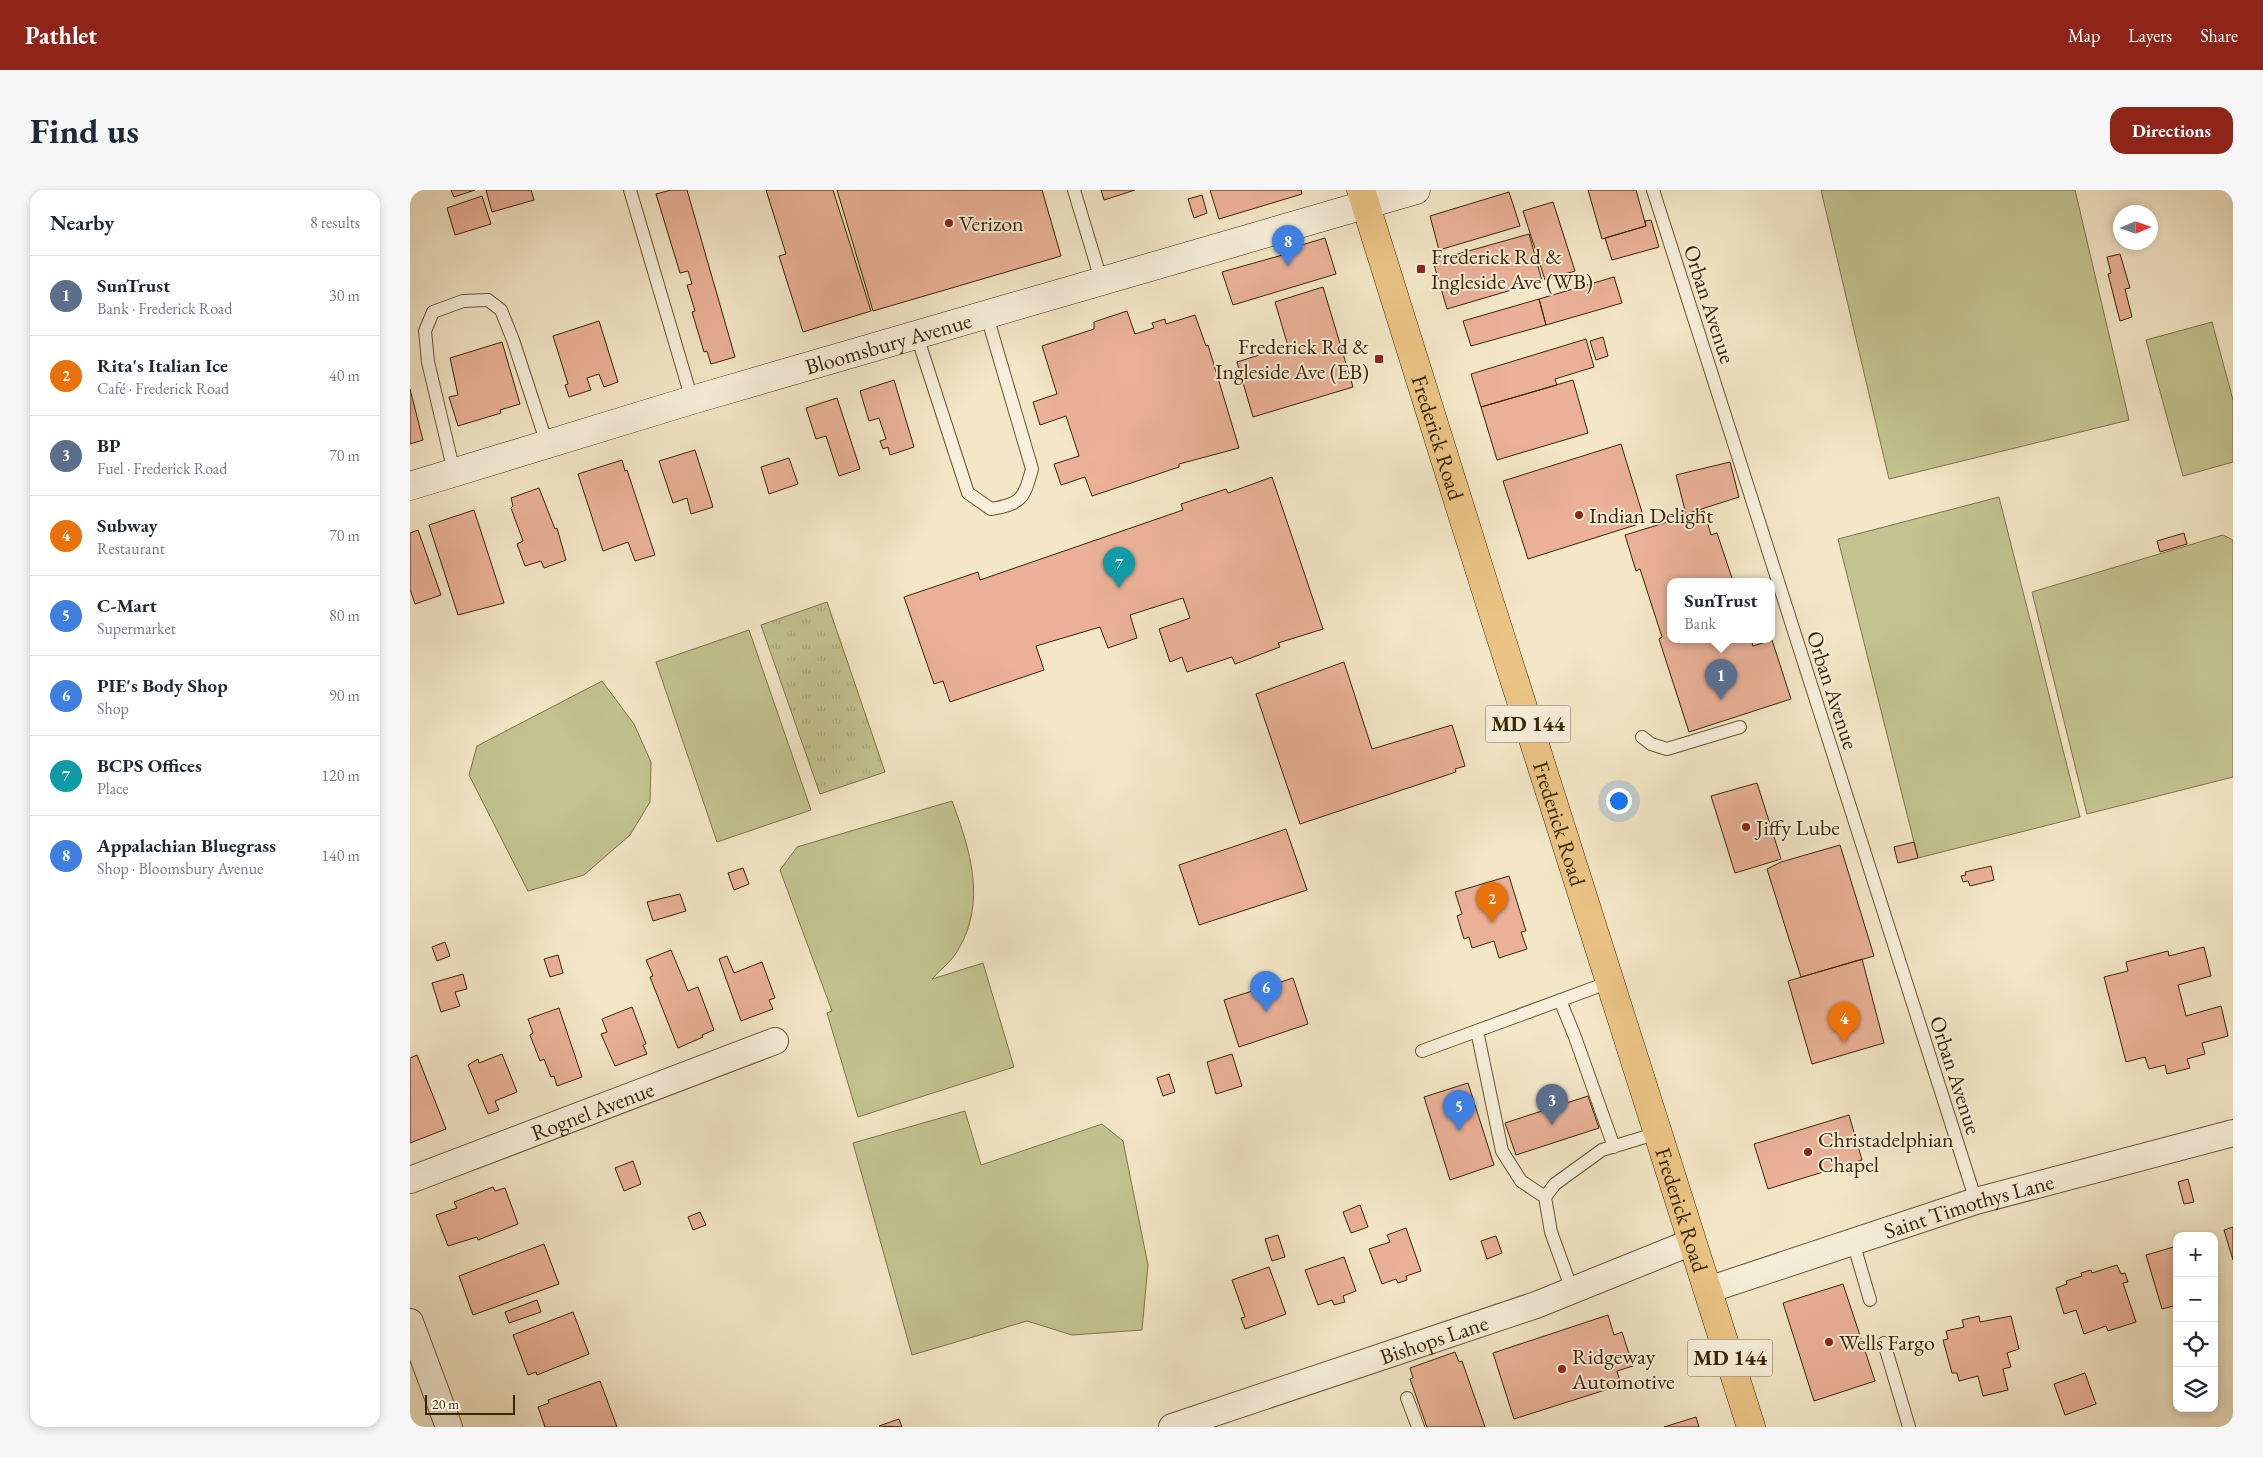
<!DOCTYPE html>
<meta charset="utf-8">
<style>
:root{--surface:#fff;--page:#f6f6f7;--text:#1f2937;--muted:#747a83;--line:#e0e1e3;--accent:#8f2418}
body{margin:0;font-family:"EB Garamond",serif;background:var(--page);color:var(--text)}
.controls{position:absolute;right:15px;bottom:15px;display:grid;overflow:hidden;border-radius:10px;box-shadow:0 2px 8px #0003}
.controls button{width:45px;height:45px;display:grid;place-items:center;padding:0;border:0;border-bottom:1px solid var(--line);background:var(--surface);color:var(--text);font:25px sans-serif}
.compass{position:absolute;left:1703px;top:15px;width:45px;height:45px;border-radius:50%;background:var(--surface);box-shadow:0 2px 8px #0003;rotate:88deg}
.scale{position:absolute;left:15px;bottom:12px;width:90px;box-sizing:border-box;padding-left:5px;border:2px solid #3a2503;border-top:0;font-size:14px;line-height:18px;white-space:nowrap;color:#3a2503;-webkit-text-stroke:4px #f7efdb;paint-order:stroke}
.you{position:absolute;left:1208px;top:610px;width:18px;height:18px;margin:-12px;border:4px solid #fff;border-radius:50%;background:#1a73e8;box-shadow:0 0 0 8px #1a73e833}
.badge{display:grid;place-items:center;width:32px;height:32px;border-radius:50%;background:var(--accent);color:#fff;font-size:16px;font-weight:700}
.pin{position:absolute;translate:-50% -41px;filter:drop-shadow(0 1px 2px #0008)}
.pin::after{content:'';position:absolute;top:26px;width:18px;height:15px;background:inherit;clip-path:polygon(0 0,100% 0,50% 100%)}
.popup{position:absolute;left:1257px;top:388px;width:108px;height:65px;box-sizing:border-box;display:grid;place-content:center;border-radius:10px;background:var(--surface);filter:drop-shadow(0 1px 4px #0005);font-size:16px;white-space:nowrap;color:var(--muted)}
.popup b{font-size:19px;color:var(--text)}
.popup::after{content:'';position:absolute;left:50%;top:100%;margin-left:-10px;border:10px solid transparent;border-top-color:var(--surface)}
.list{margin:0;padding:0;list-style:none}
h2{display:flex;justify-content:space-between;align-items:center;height:65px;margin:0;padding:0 20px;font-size:21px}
h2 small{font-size:16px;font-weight:400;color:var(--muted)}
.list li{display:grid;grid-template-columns:32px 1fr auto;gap:15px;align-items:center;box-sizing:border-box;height:80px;padding:0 20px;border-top:1px solid var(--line)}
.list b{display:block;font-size:19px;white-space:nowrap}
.list p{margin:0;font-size:16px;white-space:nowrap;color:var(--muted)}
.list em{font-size:16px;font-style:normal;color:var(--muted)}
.icon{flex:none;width:28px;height:28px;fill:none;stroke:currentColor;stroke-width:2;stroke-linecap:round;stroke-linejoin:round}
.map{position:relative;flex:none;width:1823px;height:1237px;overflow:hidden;border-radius:15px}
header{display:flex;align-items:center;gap:30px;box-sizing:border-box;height:70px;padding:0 25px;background:var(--accent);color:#fff}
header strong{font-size:24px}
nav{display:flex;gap:28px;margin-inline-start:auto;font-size:18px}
.intro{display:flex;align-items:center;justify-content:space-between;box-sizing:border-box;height:120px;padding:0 30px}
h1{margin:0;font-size:35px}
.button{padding:12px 22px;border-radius:15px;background:var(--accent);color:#fff;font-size:18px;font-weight:700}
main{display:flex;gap:30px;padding:0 30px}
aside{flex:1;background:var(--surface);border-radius:15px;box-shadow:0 2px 8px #0003}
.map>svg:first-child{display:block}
.grass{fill:url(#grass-tufts);stroke:#7e744a}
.garden{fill:#c3c390;stroke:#7e744a}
.building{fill:#eab198;stroke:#3a2503}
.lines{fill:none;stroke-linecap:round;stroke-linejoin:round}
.lane-casing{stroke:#685634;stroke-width:14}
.street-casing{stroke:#685634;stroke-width:28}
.secondary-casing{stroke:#3a2503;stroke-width:29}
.primary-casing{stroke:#3a2503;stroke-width:29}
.lane{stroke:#f7efdb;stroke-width:12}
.street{stroke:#f7efdb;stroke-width:26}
.secondary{stroke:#f7efdb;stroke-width:28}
.primary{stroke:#eac484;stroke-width:28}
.poi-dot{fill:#8f2418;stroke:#f7efdb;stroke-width:2}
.labels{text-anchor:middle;stroke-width:4;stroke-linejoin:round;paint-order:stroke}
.shield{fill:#f7efdb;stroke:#736244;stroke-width:1}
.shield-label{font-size:21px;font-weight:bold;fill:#3a2503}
.poi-label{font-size:22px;fill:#3a2503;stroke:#f7efdb;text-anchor:start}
.street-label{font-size:22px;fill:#3a2503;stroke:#f7efdb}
</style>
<header>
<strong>Pathlet</strong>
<nav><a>Map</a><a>Layers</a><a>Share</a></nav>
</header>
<div class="intro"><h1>Find us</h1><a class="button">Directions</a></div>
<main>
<aside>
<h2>Nearby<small>8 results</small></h2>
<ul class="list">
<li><span class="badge" style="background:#5c6f8a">1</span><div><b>SunTrust</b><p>Bank · Frederick Road</p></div><em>30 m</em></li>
<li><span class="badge" style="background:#e8710a">2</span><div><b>Rita's Italian Ice</b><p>Café · Frederick Road</p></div><em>40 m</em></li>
<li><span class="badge" style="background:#5c6f8a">3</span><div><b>BP</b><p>Fuel · Frederick Road</p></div><em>70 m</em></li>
<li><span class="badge" style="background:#e8710a">4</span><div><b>Subway</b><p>Restaurant</p></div><em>70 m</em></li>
<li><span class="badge" style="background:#3f7fe0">5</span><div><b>C-Mart</b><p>Supermarket</p></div><em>80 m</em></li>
<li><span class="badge" style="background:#3f7fe0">6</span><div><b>PIE's Body Shop</b><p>Shop</p></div><em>90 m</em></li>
<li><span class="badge" style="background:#0f9aa8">7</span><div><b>BCPS Offices</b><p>Place</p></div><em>120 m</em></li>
<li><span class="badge" style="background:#3f7fe0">8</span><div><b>Appalachian Bluegrass</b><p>Shop · Bloomsbury Avenue</p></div><em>140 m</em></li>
</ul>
</aside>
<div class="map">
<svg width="1823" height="1237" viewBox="0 0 1823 1237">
<defs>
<pattern id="grass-tufts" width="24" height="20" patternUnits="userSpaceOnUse" patternTransform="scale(1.25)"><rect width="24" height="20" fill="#c3c390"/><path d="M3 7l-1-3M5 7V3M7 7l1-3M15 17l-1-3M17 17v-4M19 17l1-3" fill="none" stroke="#a8a77b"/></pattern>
</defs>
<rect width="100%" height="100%" fill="#f3e7c7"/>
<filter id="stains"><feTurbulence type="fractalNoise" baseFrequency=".004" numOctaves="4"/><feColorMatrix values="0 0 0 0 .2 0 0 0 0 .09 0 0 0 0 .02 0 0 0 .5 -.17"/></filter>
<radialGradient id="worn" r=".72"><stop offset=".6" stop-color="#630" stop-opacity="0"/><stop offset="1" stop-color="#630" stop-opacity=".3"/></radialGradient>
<!-- grass -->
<path class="grass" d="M417 412 475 582 410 604 351 435Z"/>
<!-- garden -->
<path class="garden" d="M1411 0H1665L1719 230 1479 289Z
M1802 132 1823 210V272L1773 286 1736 150Z
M1589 307 1670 627 1508 668 1428 349Z
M1813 345 1823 350V587L1677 624 1622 402Z
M339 440 401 620 307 652 246 472Z
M192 491 224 534 241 572 240 612 220 645 174 685 118 701 59 585 67 556Z
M542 611C560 659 577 712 548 760 542 771 530 780 522 789L573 773 604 877 448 927 417 823 422 821 370 680 387 657Z
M555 921 571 975 692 934 713 951 738 1075 732 1140 662 1145 617 1131 502 1165 443 953Z"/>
<!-- building -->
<path class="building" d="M41 0H65L44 7Z
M76 0H121L124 10 82 22Z
M261 0H277L325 167 301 174 297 161 294 162 282 122 285 121 277 95 282 94 278 81 270 83 246 4Z
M356 0H423L461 121 393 142 369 66 376 64Z
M427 0H632L651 66 463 121Z
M691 0H725L694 10Z
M800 0H891L892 4 809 29Z
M1178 0H1226L1236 36 1192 49Z
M1099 2 1110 36 1029 60 1020 26Z
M792 5 797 23 784 28 778 9Z
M72 6 81 34 45 45 37 18Z
M1143 12 1165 81 1135 90 1113 21Z
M1241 30 1249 57 1202 70 1195 48 1236 36 1235 31Z
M1119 44 1132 91 1037 119 1023 71Z
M915 48 926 84 823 115 812 82 876 64 875 60Z
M1710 64 1720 98 1715 99 1722 127 1710 131 1698 84 1701 83 1697 67Z
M1204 87 1212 113 1136 135 1129 109Z
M913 97 943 197 843 227 827 172 878 156 865 112Z
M1129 109 1136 135 1061 156 1053 131Z
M717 121 725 144 744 138 742 133 755 129 756 134 785 125 796 156 798 155 829 258 769 274V277L682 306 675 287 651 295 644 274 669 266 656 226 630 235 623 212 647 204 632 156 684 139V132Z
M189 131 208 192 194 197 189 184 177 188 181 200 159 207 155 195 158 194 143 146Z
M1193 147 1198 166 1186 170 1180 151Z
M1176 149 1184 177 1145 189 1147 195 1071 217 1061 184Z
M92 152 110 214 90 220 91 223 48 236 39 207 48 205 40 168Z
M484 190 504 257 480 265 478 257 473 259 470 251 476 249 469 228 459 231 450 201Z
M1163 190 1178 243 1087 270 1071 217Z
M0 199 13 250 0 254Z
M427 208 450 279 429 286 416 246 406 249 396 218Z
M1211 254 1235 332 1118 369 1093 291Z
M285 260 303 317 281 324 277 308 263 313 249 271Z
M379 268 388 294 359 304 351 277Z
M212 270 215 281 217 280 245 365 225 371 218 352 193 361 168 284Z
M1320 272 1329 307 1276 324 1266 285Z
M862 287 913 439 868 453 870 457 825 474 822 467 777 482 772 467 760 472 749 439 780 428 773 408 720 425 727 448 698 458 690 437 626 456 634 480 540 512 533 491 524 494 494 407 568 382 570 390 773 320 771 314 816 299 818 303Z
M129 298 145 339 147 338 156 370 134 378 131 371 115 376 107 354 113 351 101 318 103 316 101 308Z
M64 320 94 413 48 425 19 335Z
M1294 321 1301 345 1307 343 1323 391H1261V449H1341L1343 456 1362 450 1381 509 1279 542 1249 449 1252 447 1230 379 1226 381 1215 345Z
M8 340 31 405 5 414 0 399V343Z
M1774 343 1777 354 1750 362 1747 351Z
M934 472 962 559 1042 535 1055 576 1045 579 1046 582 890 634 846 504Z
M1347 593 1371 669 1325 683 1301 606Z
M876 639 897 700 789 735 769 675Z
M1504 652 1508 668 1488 673 1484 657Z
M1430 655 1464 766 1391 787 1357 679 1371 672Z
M1581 676 1584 690 1560 696 1558 691 1553 692 1551 686 1556 685 1555 682Z
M333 678 339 694 324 700 318 683Z
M1099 686 1116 741 1111 742 1117 759 1089 768 1084 751 1062 758 1059 747 1054 749 1047 726 1052 724 1045 702Z
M270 704 276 721 243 731 237 712Z
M35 752 40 766 27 771 22 757Z
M1794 757 1801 786 1768 795 1776 826 1811 816 1818 846 1792 853 1795 864 1777 869 1780 878 1757 884 1755 875 1739 879 1735 867 1716 872 1694 787 1718 781 1716 772 1758 761 1759 766Z
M261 760 278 801 288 797 304 840 292 845 293 847 268 858 240 787 243 786 236 770Z
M148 765 153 783 140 787 134 769Z
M317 766 324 783 352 772 365 808 359 810 363 819 331 831 309 769Z
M1452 769 1474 853 1402 874 1378 791Z
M53 784 57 799 45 802 50 816 31 822 22 793Z
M883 788 898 834 829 857 814 810Z
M222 817 236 854 233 855 237 864 205 876 191 844 197 842 192 829Z
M149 818 172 887 147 896 144 886 141 887 134 869 130 871 120 845 123 843 118 829Z
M92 864 107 902 85 911 89 920 78 924 58 875 68 869 69 873Z
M822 864 832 896 806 904 797 872Z
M7 865 36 939 0 953V868Z
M759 884 765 902 753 906 747 888Z
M1058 893 1084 975 1040 990 1014 907Z
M1178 906 1189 938 1106 965 1095 933Z
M1439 925 1452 970 1358 999 1344 954Z
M223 971 231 994 214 1001 205 978Z
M1778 989 1784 1012 1774 1014 1768 992Z
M83 997 85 1001 95 998 108 1034 68 1050 67 1047 38 1056 26 1025 47 1018 44 1012Z
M950 1015 958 1037 941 1043 933 1022Z
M290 1022 296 1035 283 1040 278 1027Z
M1823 1037V1070L1814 1040Z
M996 1038 1011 1081 996 1086 997 1090 988 1093 986 1089 972 1094 959 1059 980 1052 977 1045Z
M868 1045 875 1067 862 1071 855 1049Z
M1086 1046 1092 1063 1077 1069 1071 1051Z
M134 1054 149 1094 63 1125 49 1086Z
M1767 1056V1115L1752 1119 1736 1065Z
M934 1067 946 1101 933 1106 935 1112 924 1115 922 1110 908 1115 895 1080Z
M1707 1075 1711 1084 1715 1083 1718 1092 1713 1093 1726 1132 1698 1141 1696 1136 1674 1144 1666 1120 1654 1124 1646 1098 1657 1094 1656 1091 1672 1086 1671 1083 1681 1080 1682 1083Z
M859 1077 876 1124 835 1139 831 1128 835 1127 822 1090Z
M1433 1094 1465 1191 1404 1211 1373 1113Z
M127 1110 131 1122 99 1133 95 1122Z
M163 1122 179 1164 127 1185 126 1182 118 1185 103 1145Z
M1198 1125 1204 1145 1212 1142 1223 1176 1207 1181 1211 1195 1104 1229 1083 1163Z
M1569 1126 1570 1132 1601 1126 1609 1159 1597 1163 1601 1177 1593 1179 1598 1200 1573 1206 1568 1186 1549 1191 1547 1183H1542L1533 1150 1538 1149 1536 1141 1554 1137 1552 1130Z
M1045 1162 1049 1172 1052 1171 1075 1237H1017L1000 1189 1003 1188 1000 1178Z
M1675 1183 1686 1214 1655 1225 1644 1194Z
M190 1191 207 1237H135L128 1217 139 1213 138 1210Z
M1286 1227 1289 1237H1254Z
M489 1229 492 1237 469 1236Z"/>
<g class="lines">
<!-- lane casing -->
<g class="lane-casing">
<path id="lane" d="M220 0 282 210
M664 0 692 93
M1243 0 1566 1011
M507 146 558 303 581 319C612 314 614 308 622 279L577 126
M44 282 18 172 15 141 23 122 53 111 78 110 91 120 103 150 137 254
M1232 547 1241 554 1257 559 1330 537
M1150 810 1165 847 1204 957
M1067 841 1092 961 1111 991 1135 1007
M1012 861 1200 792
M1443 1052 1460 1110
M1162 1100 1141 1042 1135 1007 1145 994 1192 960 1248 943
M1474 1153 1499 1237
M997 1208 1008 1237"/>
</g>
<!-- street casing -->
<g class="street-casing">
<g id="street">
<path id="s1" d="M0 990 365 851"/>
<path id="s2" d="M1298 1100 1566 1011 1823 943"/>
<path d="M0 1132 39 1237"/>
<path id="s3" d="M762 1237 1126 1115 1282 1052"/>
</g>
</g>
<!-- secondary casing -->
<g class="secondary-casing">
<g id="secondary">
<path id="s4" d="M0 296 282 210 1006 0"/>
</g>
</g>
<!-- primary casing -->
<g class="primary-casing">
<g id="primary">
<path id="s5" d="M951 0 1078 407 1341 1237"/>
</g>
</g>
<!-- lane -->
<use href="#lane" class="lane"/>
<!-- street -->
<use href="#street" class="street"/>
<!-- secondary -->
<use href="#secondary" class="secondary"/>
<!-- primary -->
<use href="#primary" class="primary"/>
</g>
<!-- markers -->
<g class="poi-dot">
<circle cx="539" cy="33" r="5"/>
<rect x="1006" y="74" width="10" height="10" rx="2.5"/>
<rect x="964" y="164" width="10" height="10" rx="2.5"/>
<circle cx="1169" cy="325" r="5"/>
<circle cx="1336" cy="637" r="5"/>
<circle cx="1398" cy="962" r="5"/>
<circle cx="1419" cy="1152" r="5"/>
<circle cx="1152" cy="1179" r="5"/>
</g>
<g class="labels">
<!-- shield labels -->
<g class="shield">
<rect x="1075.5" y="515.5" width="85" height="37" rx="4"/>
<rect x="1277.5" y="1149.5" width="85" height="37" rx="4"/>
</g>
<g class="shield-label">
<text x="1118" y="541">MD 144</text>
<text x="1320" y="1175">MD 144</text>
</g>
<!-- poi labels -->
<g class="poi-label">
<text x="549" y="41">Verizon</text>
<text x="1021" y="74">Frederick Rd &amp;<tspan x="1021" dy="25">Ingleside Ave (WB)</tspan></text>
<text x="959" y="164" text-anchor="end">Frederick Rd &amp;<tspan x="959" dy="25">Ingleside Ave (EB)</tspan></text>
<text x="1179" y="333">Indian Delight</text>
<text x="1346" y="645">Jiffy Lube</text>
<text x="1408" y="957">Christadelphian<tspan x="1408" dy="25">Chapel</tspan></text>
<text x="1429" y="1160">Wells Fargo</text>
<text x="1162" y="1174">Ridgeway<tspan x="1162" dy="25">Automotive</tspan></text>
</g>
<!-- street labels -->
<g class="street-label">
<text transform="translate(1300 114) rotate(72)" y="8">Orban Avenue</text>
<text dy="8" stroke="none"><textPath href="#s4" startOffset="499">Bloomsbury Avenue</textPath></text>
<text dy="8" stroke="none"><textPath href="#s5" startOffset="259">Frederick Road</textPath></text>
<text transform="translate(1423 500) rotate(72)" y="8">Orban Avenue</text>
<text dy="8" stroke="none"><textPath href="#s5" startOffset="664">Frederick Road</textPath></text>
<text transform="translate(1546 885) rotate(72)" y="8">Orban Avenue</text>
<text dy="8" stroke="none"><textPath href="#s1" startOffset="195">Rognel Avenue</textPath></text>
<text dy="8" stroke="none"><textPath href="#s2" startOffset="274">Saint Timothys Lane</textPath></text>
<text dy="8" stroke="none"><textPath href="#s5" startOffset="1069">Frederick Road</textPath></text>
<text dy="8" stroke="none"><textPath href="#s3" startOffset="276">Bishops Lane</textPath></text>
</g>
</g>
<rect width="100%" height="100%" filter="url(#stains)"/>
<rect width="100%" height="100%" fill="url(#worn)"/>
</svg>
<div class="controls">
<button>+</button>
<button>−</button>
<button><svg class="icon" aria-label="locate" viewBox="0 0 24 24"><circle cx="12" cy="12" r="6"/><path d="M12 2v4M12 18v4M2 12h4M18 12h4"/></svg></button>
<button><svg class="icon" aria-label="layers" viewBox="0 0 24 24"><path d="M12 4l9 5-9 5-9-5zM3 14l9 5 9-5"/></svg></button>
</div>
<svg class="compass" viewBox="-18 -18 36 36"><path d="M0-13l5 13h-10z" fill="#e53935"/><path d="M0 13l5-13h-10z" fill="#747a83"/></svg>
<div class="scale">20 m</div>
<div class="you"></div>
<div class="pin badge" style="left:1311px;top:510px;background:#5c6f8a">1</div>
<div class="popup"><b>SunTrust</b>Bank</div>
<div class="pin badge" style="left:1082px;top:733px;background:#e8710a">2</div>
<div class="pin badge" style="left:1142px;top:935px;background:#5c6f8a">3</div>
<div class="pin badge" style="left:1434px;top:853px;background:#e8710a">4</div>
<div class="pin badge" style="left:1049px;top:941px;background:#3f7fe0">5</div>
<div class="pin badge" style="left:856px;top:822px;background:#3f7fe0">6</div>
<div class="pin badge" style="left:709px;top:398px;background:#0f9aa8">7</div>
<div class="pin badge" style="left:878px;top:76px;background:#3f7fe0">8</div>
</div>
</main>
